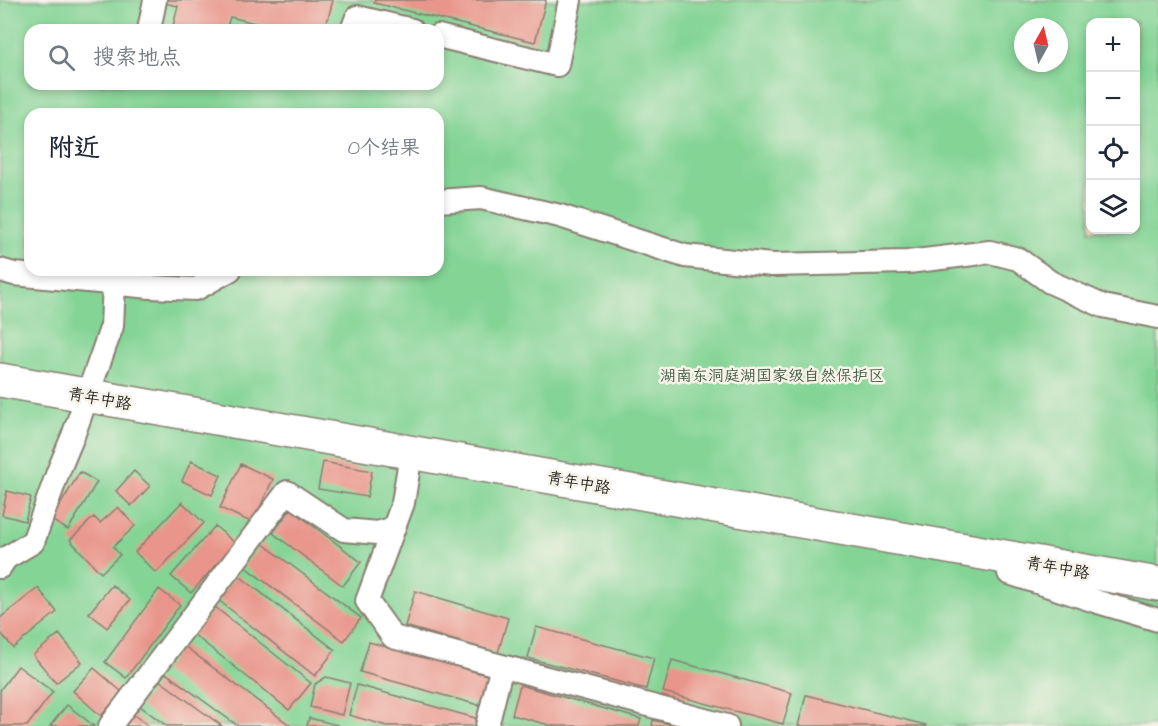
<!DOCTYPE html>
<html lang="zh">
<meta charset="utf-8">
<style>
:root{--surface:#fff;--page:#f2f2f3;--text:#1f2937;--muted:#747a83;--line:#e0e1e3}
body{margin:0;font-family:"Architects Daughter","LXGW WenKai TC",sans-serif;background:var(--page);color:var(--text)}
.controls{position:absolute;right:18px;top:18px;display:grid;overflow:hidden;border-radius:12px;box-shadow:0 3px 9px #0003}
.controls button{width:54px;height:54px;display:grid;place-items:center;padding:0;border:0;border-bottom:2px solid var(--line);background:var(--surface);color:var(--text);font:30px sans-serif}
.compass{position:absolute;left:1014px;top:18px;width:54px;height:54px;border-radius:50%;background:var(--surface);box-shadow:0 3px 9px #0003;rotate:8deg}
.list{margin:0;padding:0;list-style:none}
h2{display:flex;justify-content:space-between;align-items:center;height:78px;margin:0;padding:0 24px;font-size:26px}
h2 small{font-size:20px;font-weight:400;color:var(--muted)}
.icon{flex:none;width:33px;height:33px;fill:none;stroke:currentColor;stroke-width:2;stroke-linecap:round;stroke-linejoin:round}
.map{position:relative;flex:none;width:1158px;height:726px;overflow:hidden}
.search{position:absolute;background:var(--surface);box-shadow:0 3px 9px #0003;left:24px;top:24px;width:420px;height:66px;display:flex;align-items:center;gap:15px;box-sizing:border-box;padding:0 21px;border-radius:18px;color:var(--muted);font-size:22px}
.panel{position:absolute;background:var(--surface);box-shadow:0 3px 9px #0003;left:24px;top:108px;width:420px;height:168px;border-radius:18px}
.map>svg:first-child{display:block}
.green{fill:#83d495;stroke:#507858;stroke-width:1.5;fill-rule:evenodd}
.building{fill:#e9958b}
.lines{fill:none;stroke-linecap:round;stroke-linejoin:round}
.street-casing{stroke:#887e71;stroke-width:26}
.secondary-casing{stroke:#887e71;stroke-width:36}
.street{stroke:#fff;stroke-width:22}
.secondary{stroke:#fff;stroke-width:33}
.labels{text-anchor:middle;stroke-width:5;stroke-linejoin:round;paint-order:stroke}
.park-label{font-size:16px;fill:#405c46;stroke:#f7f3e8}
.street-label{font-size:16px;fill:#1c1c1c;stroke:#f7f3e8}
</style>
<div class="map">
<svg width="1158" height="726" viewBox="0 0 1158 726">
<rect width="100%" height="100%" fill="#f7f3e8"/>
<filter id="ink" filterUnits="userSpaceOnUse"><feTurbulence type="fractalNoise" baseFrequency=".0167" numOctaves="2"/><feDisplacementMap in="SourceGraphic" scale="12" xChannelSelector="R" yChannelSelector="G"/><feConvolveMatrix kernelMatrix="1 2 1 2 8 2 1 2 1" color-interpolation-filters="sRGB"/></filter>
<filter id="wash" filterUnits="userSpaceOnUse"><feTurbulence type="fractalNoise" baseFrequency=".008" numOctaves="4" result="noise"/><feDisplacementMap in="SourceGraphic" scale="24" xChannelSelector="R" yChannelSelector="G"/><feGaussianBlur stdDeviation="1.35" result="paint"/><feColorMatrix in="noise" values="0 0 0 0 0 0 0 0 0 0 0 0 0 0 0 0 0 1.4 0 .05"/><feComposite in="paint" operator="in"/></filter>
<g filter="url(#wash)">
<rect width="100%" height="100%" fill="#f4e0c6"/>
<!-- green -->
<path class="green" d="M0 0H1158V726H0ZM1090 22H1136V230H1090ZM1023 27H1059V63H1023ZM30 30H438V84H30ZM30 114H438V270H30Z"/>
<g id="blocks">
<!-- building -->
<path class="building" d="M160 0H333L325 30H261L263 25 230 17 226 30H188L173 26 178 6 159 2Z
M375 0H546L535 42 374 3Z
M191 461 221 475 212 495 182 481Z
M323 462 372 471 367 497 318 489Z
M241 464 273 479 253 523 220 508Z
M134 471 150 486 131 506 116 491Z
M80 472 97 482 68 530 51 520Z
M7 491 31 497 25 521 2 515Z
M182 502 204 523 156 573 135 552Z
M118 507 135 526 113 547 120 555 101 573 70 540 94 517 100 523Z
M291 509 361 562 343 586 273 533Z
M215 526 235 543 191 593 171 576Z
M262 543 361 618 344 641 244 566Z
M237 574 335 650 315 676 217 599Z
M112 585 130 600 107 628 89 613Z
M38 588 57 612 13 648 0 632V618Z
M159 589 180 605 126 678 105 662Z
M415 591 508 618 498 653 405 626Z
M215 607 311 683 289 710 193 634Z
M536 627 654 658 646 689 528 658Z
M59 634 82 662 56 683 33 655Z
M369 642 490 676 482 706 360 672Z
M183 645 291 726H238L163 671Z
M672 660 792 693 783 724 663 692Z
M18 666 53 692 27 726H0V690Z
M94 668 122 692 101 716 73 691Z
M326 677 350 683 342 715 310 707 315 684Z
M159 680 222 726H167L140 706Z
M357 685 479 719 477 726H387L349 715Z
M520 685 641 719 639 726H553L512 715Z
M806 695 926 725V726H798Z
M67 705 94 726H50Z
M131 713 149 726H122Z
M309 718 338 725V726H307Z
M653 720 673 725V726H652Z"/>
</g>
</g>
<g filter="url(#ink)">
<use href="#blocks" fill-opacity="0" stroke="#887e71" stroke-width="1.5"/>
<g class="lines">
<!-- street casing -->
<g class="street-casing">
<path id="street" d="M149 30 155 0
M352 30 357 17 412 30
M438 36 557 65 570 0
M438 201 481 198 560 216 685 256 772 265 908 262 990 252 1018 259 1050 282 1103 306 1158 317
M0 270 14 274 151 287 196 289 230 270
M409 466 403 503 367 601 393 637 727 726
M1006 558 1009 573 1098 602 1158 620
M0 567 6 558 33 542 58 472 73 436 112 326 114 284
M110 726 287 492 344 530 377 533 394 528
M487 726 502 666"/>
</g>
<!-- secondary casing -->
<g class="secondary-casing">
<path id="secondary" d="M0 380 1158 584"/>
</g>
<!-- street -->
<use href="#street" class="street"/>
<!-- secondary -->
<use href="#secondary" class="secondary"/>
</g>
</g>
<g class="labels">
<!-- park labels -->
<g class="park-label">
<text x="772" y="381">湖南东洞庭湖国家级自然保护区</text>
</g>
<!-- street labels -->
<g class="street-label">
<text transform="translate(100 398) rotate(10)" y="6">青年中路</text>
<text transform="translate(579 482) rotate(10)" y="6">青年中路</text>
<text transform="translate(1058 567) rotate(10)" y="6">青年中路</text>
</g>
</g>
</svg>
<div class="controls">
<button>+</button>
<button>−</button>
<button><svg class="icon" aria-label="locate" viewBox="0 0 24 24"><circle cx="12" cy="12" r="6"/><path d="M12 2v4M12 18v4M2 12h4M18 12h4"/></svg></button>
<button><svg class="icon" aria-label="layers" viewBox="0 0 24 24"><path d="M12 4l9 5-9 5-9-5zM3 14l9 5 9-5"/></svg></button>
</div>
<svg class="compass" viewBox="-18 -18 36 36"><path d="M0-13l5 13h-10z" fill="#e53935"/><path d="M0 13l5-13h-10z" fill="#747a83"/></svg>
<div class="search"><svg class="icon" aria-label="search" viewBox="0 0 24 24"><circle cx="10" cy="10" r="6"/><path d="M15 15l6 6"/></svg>搜索地点</div>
<section class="panel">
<h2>附近<small>0个结果</small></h2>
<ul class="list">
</ul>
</section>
</div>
